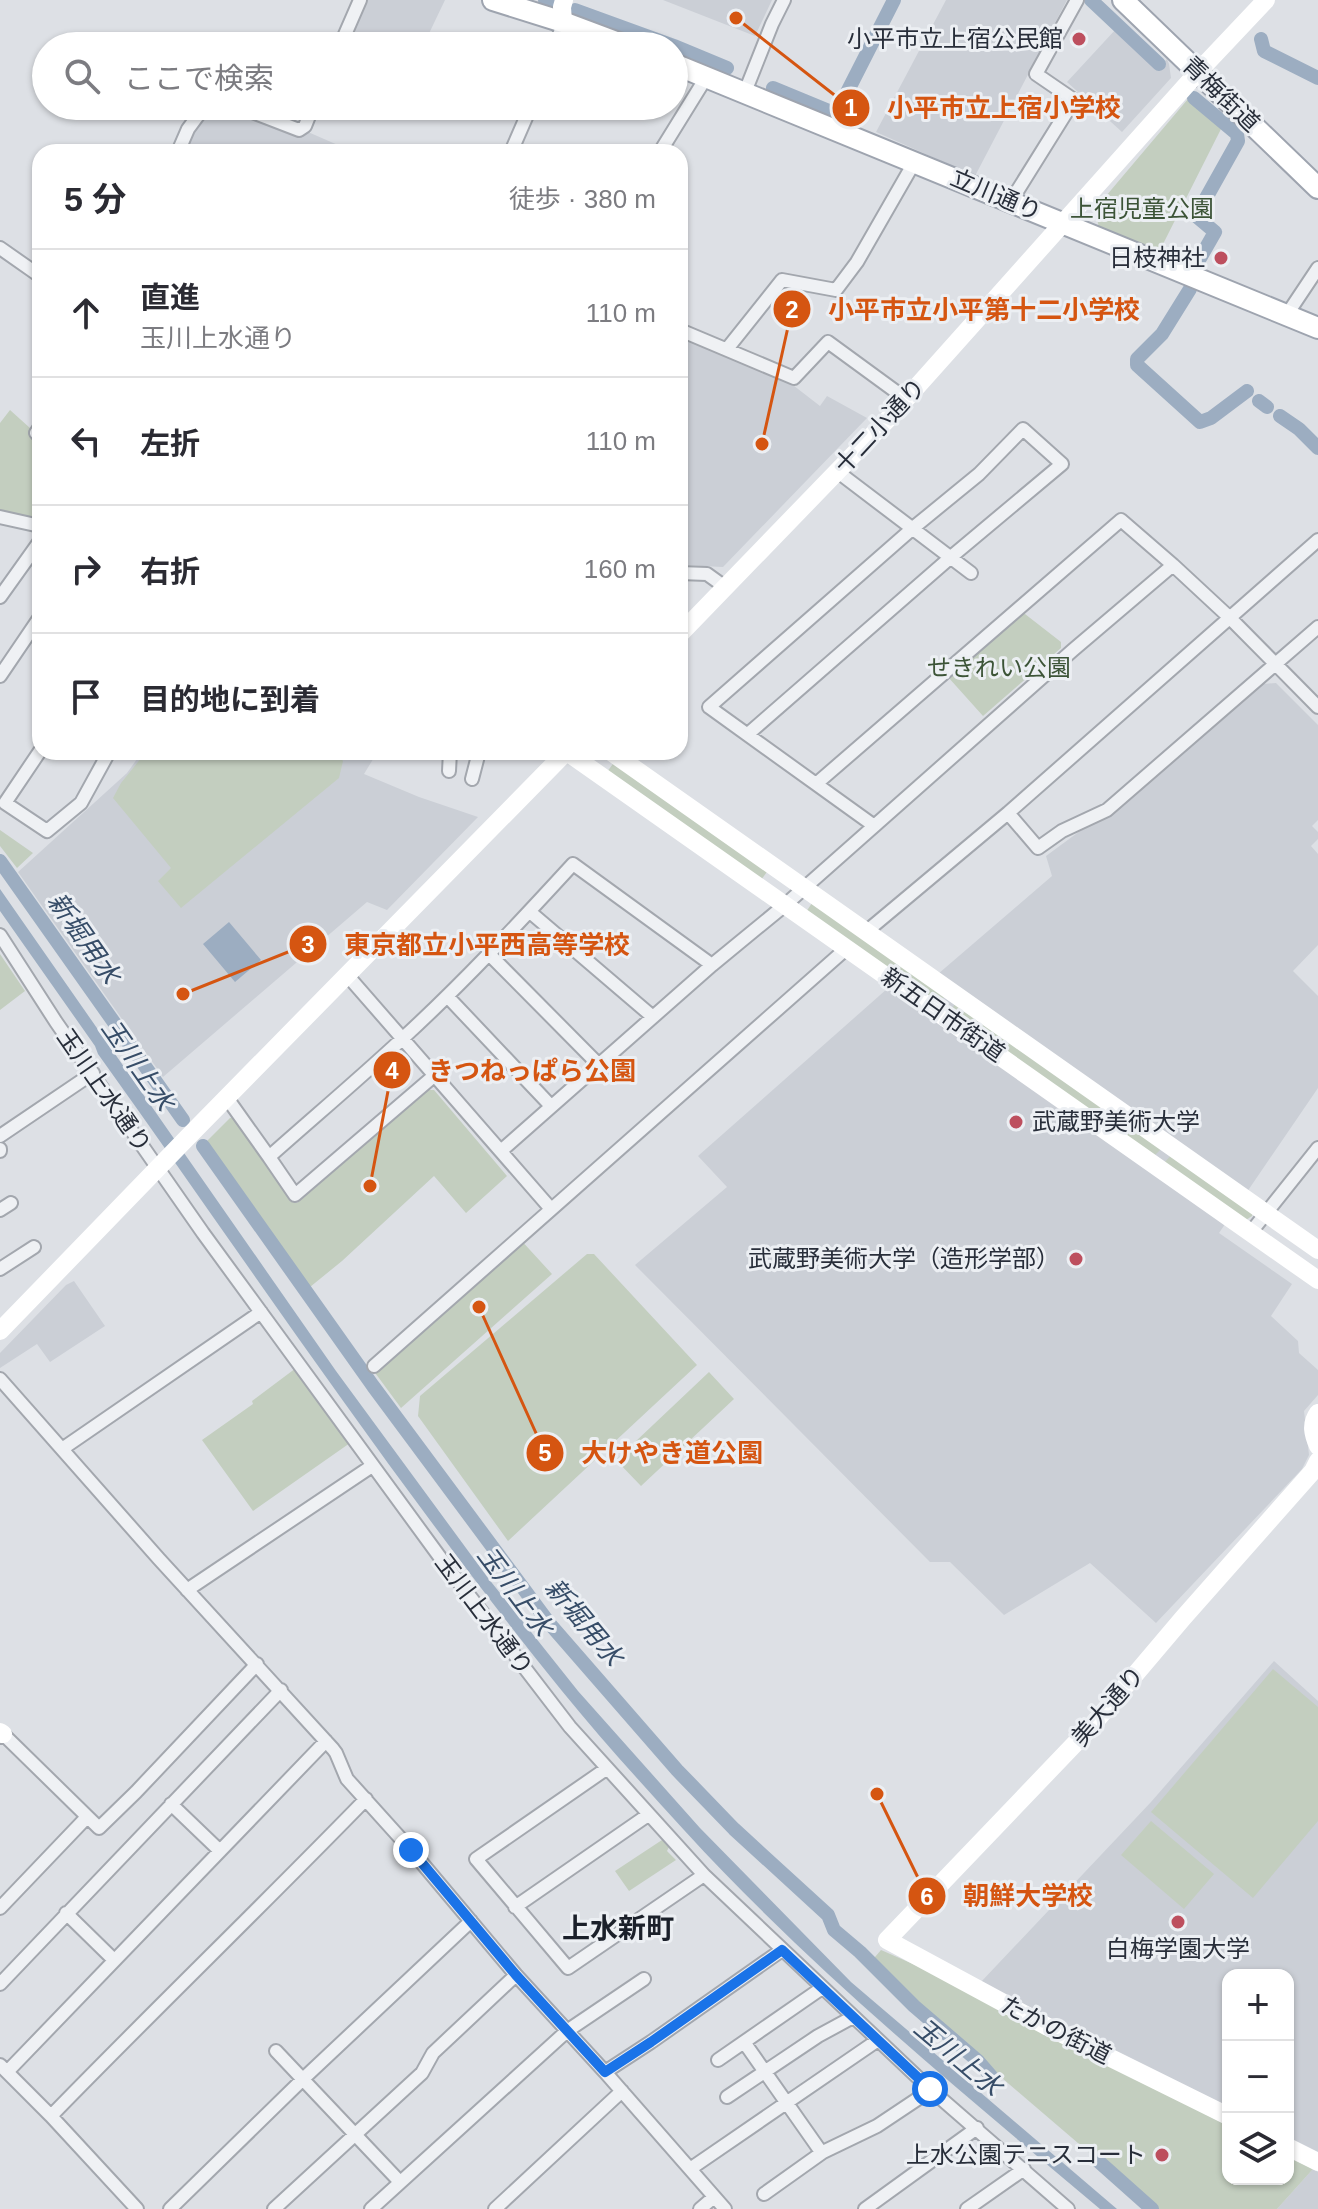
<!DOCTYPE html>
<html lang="ja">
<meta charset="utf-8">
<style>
:root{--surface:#fff;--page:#f7f7f7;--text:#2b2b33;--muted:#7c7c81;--line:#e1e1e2}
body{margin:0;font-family:Arial,"Noto Sans JP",sans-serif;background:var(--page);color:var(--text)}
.controls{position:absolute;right:24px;bottom:24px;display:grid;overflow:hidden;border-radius:16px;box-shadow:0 2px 6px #0004}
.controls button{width:72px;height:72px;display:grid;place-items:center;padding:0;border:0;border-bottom:2px solid var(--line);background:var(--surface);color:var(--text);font:40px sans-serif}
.stop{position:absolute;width:24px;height:24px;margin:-18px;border:6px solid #1a73e8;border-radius:50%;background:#fff}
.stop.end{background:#1a73e8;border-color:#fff;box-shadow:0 2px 8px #0008}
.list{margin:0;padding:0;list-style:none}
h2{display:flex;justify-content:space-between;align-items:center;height:104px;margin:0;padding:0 32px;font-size:34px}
h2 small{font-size:26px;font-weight:400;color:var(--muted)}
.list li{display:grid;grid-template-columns:52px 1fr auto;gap:24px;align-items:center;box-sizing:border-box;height:128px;padding:0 32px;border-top:2px solid var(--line)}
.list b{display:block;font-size:30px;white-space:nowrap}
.list p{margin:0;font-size:26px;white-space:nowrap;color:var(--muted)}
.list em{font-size:26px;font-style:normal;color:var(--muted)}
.icon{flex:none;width:44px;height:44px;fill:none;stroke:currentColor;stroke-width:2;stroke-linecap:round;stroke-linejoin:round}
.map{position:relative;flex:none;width:1318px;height:2209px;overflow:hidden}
.search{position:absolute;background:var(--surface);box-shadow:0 2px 6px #0004;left:32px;top:32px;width:656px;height:88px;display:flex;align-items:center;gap:20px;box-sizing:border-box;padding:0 28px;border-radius:44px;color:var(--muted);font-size:30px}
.panel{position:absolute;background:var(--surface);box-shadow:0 2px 6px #0004;left:32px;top:144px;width:656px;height:616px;border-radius:24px}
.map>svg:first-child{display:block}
.built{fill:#cbcfd6}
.green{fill:#c3cebf}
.water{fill:#9cadc1}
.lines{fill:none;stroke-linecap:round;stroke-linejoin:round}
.canal{stroke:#9cadc1;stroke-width:14}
.street-casing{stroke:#a3a7ae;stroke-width:16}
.primary-casing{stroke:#9ea4af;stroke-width:24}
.street{stroke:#eff1f4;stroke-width:12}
.secondary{stroke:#fff;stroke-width:18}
.primary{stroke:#fff;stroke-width:20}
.route{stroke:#1a73e8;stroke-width:10}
.poi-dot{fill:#bd4f5e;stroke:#eceff3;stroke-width:3}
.labels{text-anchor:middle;stroke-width:6;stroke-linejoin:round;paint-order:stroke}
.poi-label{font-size:24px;fill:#282e3a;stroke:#eceff3;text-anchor:end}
.street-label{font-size:24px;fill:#282e3a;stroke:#eceff3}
.park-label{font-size:24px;fill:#3c5437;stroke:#eceff3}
.water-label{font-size:26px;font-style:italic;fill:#374d68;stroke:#eceff3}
.quarter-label{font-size:28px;font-weight:bold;fill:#1b202a;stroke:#eceff3}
.leader{fill:none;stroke:#d55511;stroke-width:3}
.callout-dot{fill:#d55511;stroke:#eceff3;stroke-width:3}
.mark-label{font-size:24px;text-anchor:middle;font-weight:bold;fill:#fff}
.callout-label{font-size:26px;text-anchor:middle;font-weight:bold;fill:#d55511;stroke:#eceff3;stroke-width:6;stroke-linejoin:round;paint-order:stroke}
</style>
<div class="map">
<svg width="1318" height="2209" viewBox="0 0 1318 2209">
<rect width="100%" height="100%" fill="#dde0e5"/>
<!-- built -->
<path class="built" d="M368 0H445L423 46H375L352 35Z
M663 0H772L755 36Z
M946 0H1067L975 176 876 132Z
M1116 29 1149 60 1161 65 1167 59 1169 64 1171 78 1122 132 1067 82Z
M209 106H225L301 135 308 132 354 152H183Z
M680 337 789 382 820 406 827 396 867 418 723 567 680 565Z
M1276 683 1318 725V820L1312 826 1318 832V839L1311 846 1318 854V945L1293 971 1318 996V1088L1219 1233 1292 1284 1271 1316 1298 1341 1299 1353 1318 1370V1395L1304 1411 1309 1455 1302 1469 1156 1623 1090 1563 1004 1615 950 1562H930L635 1265 727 1187 698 1156 905 973 924 986 1052 876 1046 856 1080 831 1111 815 1263 684Z
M142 752H371L375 756 364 774 419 797 478 817 387 910 367 902 163 1077 18 872 127 773Z
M74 1281 105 1326 50 1362 37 1344 0 1368V1353L66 1285Z
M1274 1661 1318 1701V2154L1288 2139V1975H1228V2109L980 1983 1151 1802Z
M1313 2169 1318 2172V2209H1277Z"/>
<!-- green -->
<path class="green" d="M1188 99 1221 129 1158 254 1099 228 1095 209Z
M10 410 40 437V521L0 512V423Z
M1025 614 1061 642V648L983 716 948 677 1019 615Z
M146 752H336L343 761 339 778 181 908 158 881 171 868 113 798 121 783Z
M615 761 769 869 761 880 607 772Z
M0 830 33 853 17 868 0 846Z
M814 900 945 996 939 1003 806 912Z
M0 954 25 991 0 1010Z
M957 1001 1164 1146 1154 1156 949 1013Z
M426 1090H434L507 1176 466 1213 434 1176 342 1261 310 1287 205 1143 230 1118 236 1117 297 1203Z
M1173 1153 1253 1212 1252 1216 1246 1220 1164 1163Z
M519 1238 552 1274 401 1408 373 1370Z
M587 1254H594L697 1365 508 1541 418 1416 420 1396Z
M296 1368 350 1443 253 1511 202 1440 253 1404 252 1401Z
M709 1372 734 1399 641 1486 616 1460Z
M1273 1669 1318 1707V1821L1253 1898 1151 1812Z
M1151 1821 1214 1874 1184 1909 1121 1855Z
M662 1840 669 1847 667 1851 676 1860 629 1891 615 1871Z
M881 1950 938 1975 1228 2126V2179H1288V2157L1313 2169 1277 2209H1155L869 1964Z"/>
<!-- water -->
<path class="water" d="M0 889 336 1371 488 1578 578 1691 700 1828 851 1982 1117 2209H1100C957 2088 811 1969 684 1830 643 1785 600 1738 562 1691 397 1487 251 1268 98 1054L95 1046 0 911Z
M229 922 261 960 235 982 203 944Z"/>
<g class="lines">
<!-- canal -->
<path class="canal" d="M545 0 554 3
M1091 0 1159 64
M575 10 674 46
M1261 39 1264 51 1318 78
M674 46 727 68
M773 88 836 114 894 0
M1194 98 1237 134 1238 141 1196 216 1215 232 1195 267
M1190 289 1162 334 1137 359V365L1200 422 1211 418 1247 391
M1259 401 1267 407
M1280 416 1299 429 1318 448
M0 861 183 1120
M203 1146 373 1386 549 1623 677 1770 734 1829 828 1915 834 1930 860 1952 914 2006 978 2061 991 2076
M1097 2160 1152 2209"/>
<!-- street casing -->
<g class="street-casing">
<path id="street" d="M340 46 360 0
M556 46 563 22
M745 92 772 24 784 0
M237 106 299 130 305 126 313 106
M178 152 188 129 205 106
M511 152 531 106
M660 152 707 76
M1011 201 1074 100 1036 74 1077 0
M0 248 40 276
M1286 316 1318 268
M680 330 794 378 828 342 906 399
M727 349 782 280 836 290 857 262 915 161
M36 433 40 427
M838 472 971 573
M0 517 40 526
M680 573 707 574 725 587
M0 597 40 541
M0 676 40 617
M748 734 951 557 1062 464 1023 429 979 474 913 528 709 707 816 784 1121 520 1173 565
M40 751 5 803 47 831 81 803 109 752
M449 771 450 752
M472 779 479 752
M816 784 873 825
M1008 813 1038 848 1062 831 1107 810 1318 627
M530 912 653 1017
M867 931 1008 813 1318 540
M0 935 56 1022 203 1233 442 1560 570 1727 704 1875 930 2089 1068 2209
M489 954 600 1066
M347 975 551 1209
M447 996 551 1106
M435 1075 295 1195 269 1157C314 1117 359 1079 402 1039 462 984 518 924 573 864L712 965
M227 1098 269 1157
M0 1136 93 1073
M0 1149V1151
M502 1150 712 965 785 905 1073 650 1173 565 1229 617 1318 707
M0 1210 11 1203
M1251 1232 1318 1148
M0 1269 34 1247
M374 1366 847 948
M0 1379 159 1559 333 1749 336 1753 347 1779 411 1850 516 1975 605 2072 725 2209
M62 1449 261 1312
M187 1590 372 1466
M0 1737 3 1734 99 1828 136 1792 257 1664
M606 1769 476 1859 568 1968 704 1875
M171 1804 220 1851
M515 1907 648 1815
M0 1908 87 1817
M66 1913 114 1960
M0 1984 281 1690
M744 2042 819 2149 823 2152 877 2126 922 2096 930 2089
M276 2051 400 2182
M718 2060 822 1988
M0 2065 51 2116 137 2209
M7 2072 326 1741
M605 2072 651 2042 782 1950
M727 2097 818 2036 853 2017
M51 2116C155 2009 262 1906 366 1799
M690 2169 878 2040
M764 2194 823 2152
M170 2209 303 2079 471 1921
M274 2209 422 2073 433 2053 516 1975
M371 2209 567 2031 644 1979
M495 2209 622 2091
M700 2209 714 2197
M865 2209 977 2128
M967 2209 1024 2169"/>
</g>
<!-- primary casing -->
<g class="primary-casing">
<path id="primary" d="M493 0 563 22 627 46
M1123 0 1318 188
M674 64 1318 328"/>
</g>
<!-- street -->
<use href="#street" class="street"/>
<!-- secondary -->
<path class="secondary" d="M563 22 562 7 564 0
M680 634 888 419 1198 72 1266 0
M567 752 1318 1280
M611 752 1318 1250
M0 1331 185 1140 566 752
M1318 1413C1310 1424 1313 1435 1318 1446
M0 1732 3 1734
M1228 2116 1048 2027 887 1940 1089 1729 1183 1618 1313 1471 1318 1461
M1288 2147 1318 2162"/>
<!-- primary -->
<use href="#primary" class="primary"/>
</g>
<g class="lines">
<!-- route -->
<path class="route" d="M411 1850 516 1975 605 2072 651 2042 782 1950 930 2089"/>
</g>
<!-- markers -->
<g class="poi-dot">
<circle cx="1079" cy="39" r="8"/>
<circle cx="1221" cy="258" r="8"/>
<circle cx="1016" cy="1122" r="8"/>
<circle cx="1076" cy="1259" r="8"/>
<circle cx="1178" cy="1922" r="8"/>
<circle cx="1162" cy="2155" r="8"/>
</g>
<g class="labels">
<!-- poi labels -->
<g class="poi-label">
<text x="1063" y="47">小平市立上宿公民館</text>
<text x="1205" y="266">日枝神社</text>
<text x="1032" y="1130" text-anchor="start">武蔵野美術大学</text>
<text x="1060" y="1267">武蔵野美術大学（造形学部）</text>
<text x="1178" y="1957" text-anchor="middle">白梅学園大学</text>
<text x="1146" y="2163">上水公園テニスコート</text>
</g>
<!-- street labels -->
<g class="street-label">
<text transform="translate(1221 94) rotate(44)" y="8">青梅街道</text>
<text transform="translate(996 195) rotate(23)" y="8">立川通り</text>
<text transform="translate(880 426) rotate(-47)" y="8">十二小通り</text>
<text transform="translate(943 1015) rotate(35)" y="8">新五日市街道</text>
<text transform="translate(104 1091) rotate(55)" y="8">玉川上水通り</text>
<text transform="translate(484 1615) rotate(53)" y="8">玉川上水通り</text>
<text transform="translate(1108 1706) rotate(-49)" y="8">美大通り</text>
<text transform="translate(1056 2030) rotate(27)" y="8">たかの街道</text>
</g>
<!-- park labels -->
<g class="park-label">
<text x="1142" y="217">上宿児童公園</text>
<text x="999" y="676">せきれい公園</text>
</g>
<!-- water labels -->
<g class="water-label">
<text transform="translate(84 938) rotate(55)" y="9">新堀用水</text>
<text transform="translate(138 1065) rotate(55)" y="9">玉川上水</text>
<text transform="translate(515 1591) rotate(53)" y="9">玉川上水</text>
<text transform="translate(584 1622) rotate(50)" y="9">新堀用水</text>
<text transform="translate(958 2057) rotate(40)" y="9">玉川上水</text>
</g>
<!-- quarter labels -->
<g class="quarter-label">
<text x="618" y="1938">上水新町</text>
</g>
</g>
<!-- callouts -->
<path class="leader" d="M736 18L851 108M762 444L792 309M183 994L308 944M370 1186L392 1070M479 1307L545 1453M877 1794L927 1896"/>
<g class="callout-dot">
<circle cx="736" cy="18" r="8"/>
<circle cx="762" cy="444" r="8"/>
<circle cx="183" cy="994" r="8"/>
<circle cx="370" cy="1186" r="8"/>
<circle cx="479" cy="1307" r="8"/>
<circle cx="877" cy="1794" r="8"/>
<circle cx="851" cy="108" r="20"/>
<circle cx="792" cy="309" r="20"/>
<circle cx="308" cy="944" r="20"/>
<circle cx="392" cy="1070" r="20"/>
<circle cx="545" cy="1453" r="20"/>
<circle cx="927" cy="1896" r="20"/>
</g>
<g class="mark-label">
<text x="851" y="116">1</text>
<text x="792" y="318">2</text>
<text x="308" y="953">3</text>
<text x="392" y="1079">4</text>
<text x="545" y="1461">5</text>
<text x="927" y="1905">6</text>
</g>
<g class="callout-label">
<text x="1004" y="117">小平市立上宿小学校</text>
<text x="984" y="319">小平市立小平第十二小学校</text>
<text x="487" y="954">東京都立小平西高等学校</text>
<text x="532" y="1080">きつねっぱら公園</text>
<text x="672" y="1462">大けやき道公園</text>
<text x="1028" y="1905">朝鮮大学校</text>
</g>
</svg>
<div class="controls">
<button>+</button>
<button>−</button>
<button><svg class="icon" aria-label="layers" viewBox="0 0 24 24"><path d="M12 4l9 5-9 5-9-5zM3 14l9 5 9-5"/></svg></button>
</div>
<div class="stop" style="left:930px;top:2089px"></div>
<div class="stop end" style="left:411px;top:1850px"></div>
<div class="search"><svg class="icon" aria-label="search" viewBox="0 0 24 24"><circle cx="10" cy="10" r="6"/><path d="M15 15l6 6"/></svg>ここで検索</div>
<section class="panel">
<h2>5 分<small>徒歩 · 380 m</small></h2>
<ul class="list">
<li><svg class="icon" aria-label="ahead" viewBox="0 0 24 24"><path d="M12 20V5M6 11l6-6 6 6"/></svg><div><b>直進</b><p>玉川上水通り</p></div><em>110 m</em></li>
<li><svg class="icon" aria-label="left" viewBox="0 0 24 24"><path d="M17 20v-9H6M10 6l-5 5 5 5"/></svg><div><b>左折</b></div><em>110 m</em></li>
<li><svg class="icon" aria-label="right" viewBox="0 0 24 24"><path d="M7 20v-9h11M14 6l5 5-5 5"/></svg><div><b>右折</b></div><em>160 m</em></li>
<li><svg class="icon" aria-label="arrive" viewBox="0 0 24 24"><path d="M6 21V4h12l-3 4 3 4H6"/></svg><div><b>目的地に到着</b></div></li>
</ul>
</section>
</div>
